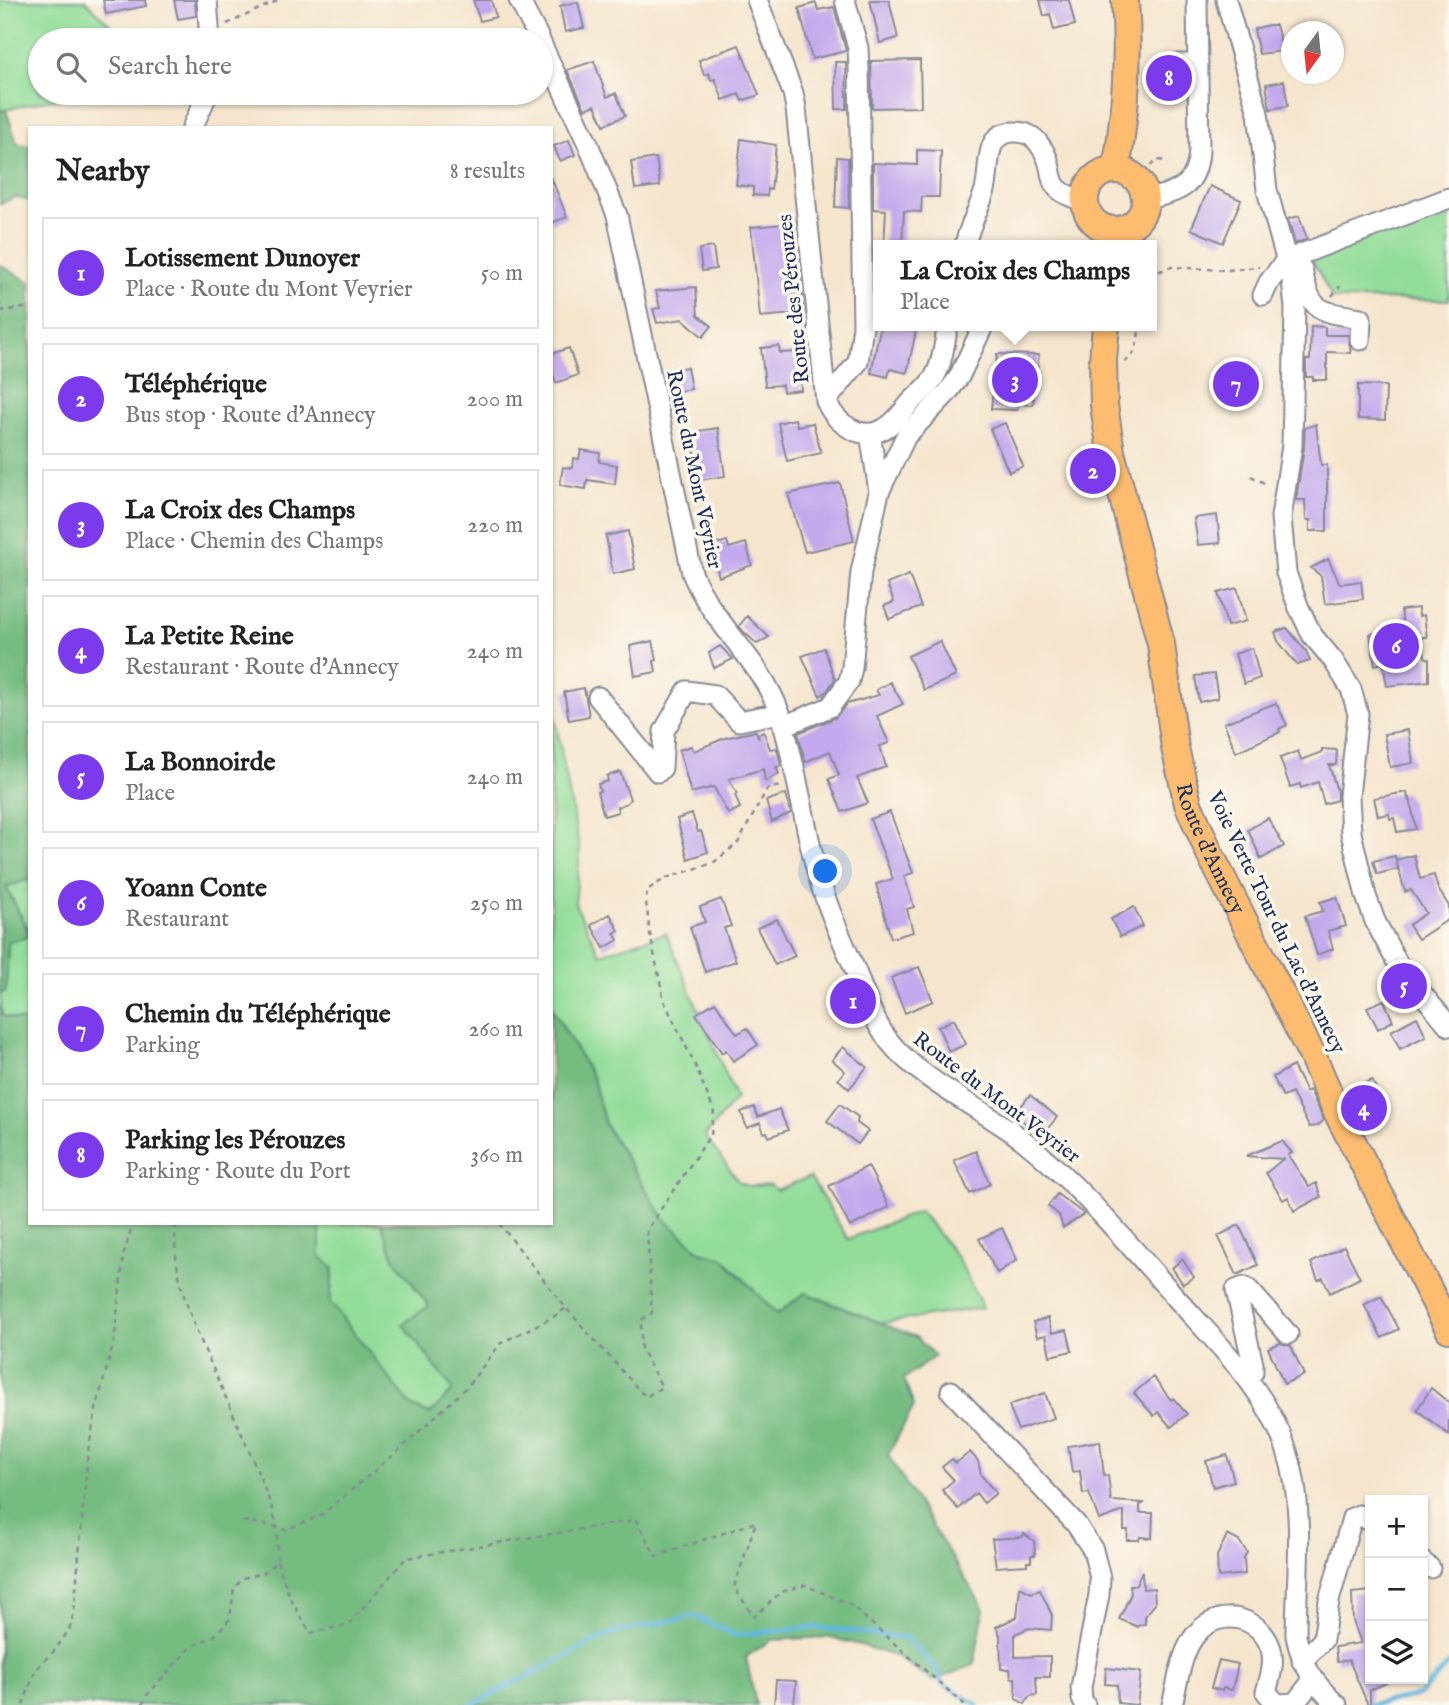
<!DOCTYPE html>
<meta charset="utf-8">
<style>
:root{--surface:#fff;--page:#f2f2f2;--text:#222;--muted:#767676;--line:#e0e0e0;--accent:#7c3aed}
body{margin:0;font-family:"IM FELL English",serif;background:var(--page);color:var(--text)}
.controls{position:absolute;right:21px;bottom:21px;display:grid;overflow:hidden;border-radius:0px;box-shadow:0 2px 5px #0004}
.controls button{width:63px;height:63px;display:grid;place-items:center;padding:0;border:0;border-bottom:2px solid var(--line);background:var(--surface);color:var(--text);font:35px sans-serif}
.compass{position:absolute;left:1281px;top:21px;width:63px;height:63px;border-radius:50%;background:var(--surface);box-shadow:0 2px 5px #0004;rotate:195deg}
.you{position:absolute;left:826px;top:872px;width:24px;height:24px;margin:-18px;border:5px solid #fff;border-radius:50%;background:#1a73e8;box-shadow:0 0 0 10px #1a73e833}
.badge{display:grid;place-items:center;width:46px;height:46px;border-radius:50%;background:var(--accent);color:#fff;font-size:23px;font-weight:700}
.pin{position:absolute;translate:-50% -50%;border:4px solid #fff;box-shadow:0 2px 7px #0006}
.popup{position:absolute;left:873px;top:240px;width:284px;height:91px;box-sizing:border-box;display:grid;place-content:center;border-radius:0px;background:var(--surface);filter:drop-shadow(0 2px 5px #0005);font-size:23px;white-space:nowrap;color:var(--muted)}
.popup b{font-size:26px;color:var(--text)}
.popup::after{content:'';position:absolute;left:50%;top:100%;margin-left:-14px;border:14px solid transparent;border-top-color:var(--surface)}
.list{margin:0;padding:0;list-style:none}
h2{display:flex;justify-content:space-between;align-items:center;height:91px;margin:0;padding:0 28px;font-size:30px}
h2 small{font-size:23px;font-weight:400;color:var(--muted)}
.list li{display:grid;grid-template-columns:46px 1fr auto;gap:21px;align-items:center;box-sizing:border-box;height:112px;margin:0 14px 14px;padding:0 14px;border:2px solid var(--line);border-radius:0px}
.list b{display:block;font-size:26px;white-space:nowrap}
.list p{margin:0;font-size:23px;white-space:nowrap;color:var(--muted)}
.list em{font-size:23px;font-style:normal;color:var(--muted)}
.icon{flex:none;width:38px;height:38px;fill:none;stroke:currentColor;stroke-width:2;stroke-linecap:round;stroke-linejoin:round}
.map{position:relative;flex:none;width:1449px;height:1705px;overflow:hidden}
.search{position:absolute;background:var(--surface);box-shadow:0 2px 5px #0004;left:28px;top:28px;width:525px;height:77px;display:flex;align-items:center;gap:18px;box-sizing:border-box;padding:0 24px;border-radius:38px;color:var(--muted);font-size:26px}
.panel{position:absolute;background:var(--surface);box-shadow:0 2px 5px #0004;left:28px;top:126px;width:525px;height:1099px;border-radius:0px}
.map>svg:first-child{display:block}
.green{fill:#92dd99;stroke:#56867c;stroke-width:2}
.forest{fill:#75bc81;stroke:#487670;stroke-width:2}
.lines{fill:none;stroke-linecap:round;stroke-linejoin:round}
.stream{stroke:#61b7de;stroke-width:5}
.building{fill:#c3a9ed}
.minor-casing{stroke:#888a96;stroke-width:23}
.major-casing{stroke:#888a96;stroke-width:30}
.path{stroke:#888a96;stroke-width:2.5;stroke-dasharray:5 5;stroke-linecap:butt}
.minor{stroke:#fff;stroke-width:19}
.major{stroke:#fdbc6f;stroke-width:26}
.labels{text-anchor:middle;stroke-width:7;stroke-linejoin:round;paint-order:stroke}
.street-label{font-size:21px;fill:#1b2f5e;stroke:#fbf7ec}
</style>
<div class="map">
<svg width="1449" height="1705" viewBox="0 0 1449 1705">
<rect width="100%" height="100%" fill="#fbf7ec"/>
<filter id="ink" filterUnits="userSpaceOnUse"><feTurbulence type="fractalNoise" baseFrequency=".0143" numOctaves="2"/><feDisplacementMap in="SourceGraphic" scale="14" xChannelSelector="R" yChannelSelector="G"/><feConvolveMatrix kernelMatrix="1 2 1 2 8 2 1 2 1" color-interpolation-filters="sRGB"/></filter>
<filter id="wash" filterUnits="userSpaceOnUse"><feTurbulence type="fractalNoise" baseFrequency=".00686" numOctaves="4" result="noise"/><feDisplacementMap in="SourceGraphic" scale="28" xChannelSelector="R" yChannelSelector="G"/><feGaussianBlur stdDeviation="1.57" result="paint"/><feColorMatrix in="noise" values="0 0 0 0 0 0 0 0 0 0 0 0 0 0 0 0 0 1.4 0 .05"/><feComposite in="paint" operator="in"/></filter>
<g filter="url(#wash)">
<rect width="100%" height="100%" fill="#f5e5cd"/>
<!-- green -->
<path class="green" d="M0 0H85L113 28 138 38 139 40H40V93H78L0 111Z
M1449 210V300L1333 299 1310 256Z
M551 696 580 851 575 904 600 954 666 933 736 1098 705 1136 739 1182 748 1186 771 1185 776 1190 810 1177 848 1239 920 1211 957 1257 983 1308 881 1323 805 1293 777 1314 722 1257 702 1253 665 1220 605 1124 593 1079 551 1006Z
M30 879V932L6 887Z
M30 936V1023L2 1016 0 994 6 990 8 942Z
M320 1223H381L394 1258 429 1307 403 1324 454 1390 430 1414 412 1407 330 1302 333 1268 320 1256Z"/>
<!-- forest -->
<path class="forest" d="M6 110 17 143 30 146V201L15 197 0 204V111Z
M0 265 30 282V879L6 887 30 936 8 942 6 991 0 994Z
M0 1005 3 1016 30 1023V1223H320V1256L333 1268 330 1302 412 1407 430 1414 453 1390 403 1324 429 1306 394 1258 381 1223H551V1006L593 1079 605 1125 665 1220 702 1253 722 1257 777 1314 805 1293 916 1337 935 1356 904 1379 914 1406 888 1455 984 1609 974 1665 932 1681 897 1657 857 1644 826 1637 771 1640 746 1657 756 1705H0Z"/>
<g class="lines">
<!-- stream -->
<path class="stream" d="M471 1705 612 1633 694 1616 736 1635 815 1627 906 1638 936 1668 942 1683 977 1705
M1368 1705 1419 1695 1449 1664"/>
</g>
<g id="blocks">
<!-- building -->
<path class="building" d="M103 0H145L146 6 106 14Z
M174 0H195L196 16 178 19Z
M473 0H491L496 17 480 21Z
M870 0H889L898 38 880 43Z
M1040 0H1069L1075 25 1054 30 1050 14 1044 16Z
M578 2 584 28 565 32 560 6Z
M816 3 818 10 834 7 846 51 812 59 799 8Z
M1269 25H1276L1283 51 1259 54 1254 29Z
M739 45 759 95 742 101 739 94 723 100 715 79 711 80 709 73 704 75 699 60Z
M920 60 921 107 872 108 871 61Z
M594 61 607 97 616 93 625 116 604 125 595 105 585 109 567 70Z
M835 62H846L847 109H836Z
M1284 81 1288 106 1270 109 1266 84Z
M741 139 776 145 771 190 768 189 767 196 753 195V187L736 185Z
M569 140 575 155 560 161 554 146Z
M917 150 941 151 939 197H922L921 212 904 211 902 245H884L886 210 873 209V163L917 165Z
M837 157 848 158 849 208 835 207Z
M656 158 660 186 635 189 631 162Z
M551 177 567 217 551 223Z
M1210 186 1241 200 1223 243 1191 229Z
M1299 216 1307 239 1295 244 1288 219Z
M794 223 804 313 760 317 751 227Z
M713 247 716 269 702 271 699 249Z
M696 287 698 315 712 326 703 337 683 319 657 323 653 309 660 308 656 291Z
M884 326H917L907 373 890 369 888 377 871 373 880 328H884Z
M1311 326 1325 327V335H1348L1351 353 1327 352V380H1313V377H1306V360H1310Z
M779 346 780 353 797 352 801 390 783 392 782 385 765 386 761 348Z
M569 348 578 375 556 383 551 369V354Z
M997 354 1039 355 1033 405 1018 404 1017 410 991 409Z
M687 367 691 389 674 392 671 370Z
M1358 385 1386 386 1385 420 1358 419Z
M795 419 797 426 813 423 821 453 787 461 778 423Z
M1005 423 1023 466 1009 472 990 429Z
M1316 424 1321 465H1327V531H1310V520H1306L1305 500H1296L1304 448 1305 428Z
M718 428 725 476 699 480 692 432Z
M581 450 600 453 599 462 617 465 615 484 587 480 586 489 560 485 563 467 572 468 573 458 579 459Z
M840 483 854 541 805 552 788 494Z
M1217 515 1220 543 1198 545 1194 518Z
M628 531 635 569 613 574 606 536Z
M727 541 729 548 746 543 752 565 719 577 711 546Z
M1328 559 1340 584 1361 581 1363 599 1325 604 1321 576 1311 568Z
M909 575 921 607 889 619 884 606 894 602 887 584Z
M1237 588 1246 621 1227 626 1218 593Z
M1418 608 1419 616 1424 615 1427 637H1422L1425 657 1429 659V681L1387 686 1383 663 1375 665 1370 634 1383 632V628L1403 625 1401 610Z
M747 616 769 637 757 644 743 631 739 626Z
M1287 628 1306 651 1310 661 1297 665 1278 641 1275 632Z
M653 641 657 660 654 661 656 672 635 676 630 646Z
M940 641 956 676 924 690 908 656Z
M720 646 733 659 714 668 709 653Z
M824 648 835 679 826 692 820 696 802 656Z
M1252 648 1260 678 1244 684 1235 654Z
M1214 674 1218 698 1199 702 1195 676Z
M890 682 903 704 877 716 889 743 880 746 886 767 857 778 868 803 842 812 829 779 839 775 830 751 805 762 798 733 835 718 847 704 879 695 876 690Z
M584 688 589 716 569 720 564 692Z
M1276 703 1287 725 1279 729 1280 732 1236 752 1224 723Z
M1408 730 1413 763 1390 767 1384 734Z
M756 731 759 739 758 734 764 732 770 749 777 748 781 766 776 767 779 774 765 781 763 769 729 779 737 794 735 795 740 808 728 814 714 787 691 793 679 750 691 746 694 751 725 738Z
M1322 749 1337 750 1336 765H1329L1337 791V800L1324 804 1318 782 1301 788 1300 784 1290 787 1280 758 1298 751 1301 760 1322 752Z
M620 772 630 799 627 803 617 807 618 812 604 816 597 792 600 791 598 784 608 781 607 776Z
M1407 792 1408 799 1410 798 1416 829 1397 832 1394 818 1390 819 1389 814 1378 816 1374 798Z
M786 794 791 813 772 822 766 801Z
M890 812 913 873 904 876 914 907 907 909 913 932 891 938 876 884 893 879 870 819Z
M692 814 698 832 701 831 708 852 688 859 677 819Z
M1268 818 1284 846 1261 859 1248 830Z
M1414 855 1420 879 1434 875 1438 889 1449 906V919L1418 939 1409 925 1426 913 1411 890 1405 892 1396 860Z
M1395 856 1398 869 1377 874 1373 861Z
M1337 897 1346 926 1328 931 1333 949 1317 955 1305 916 1323 911 1320 902Z
M721 899 731 926 724 928 736 961 705 972 690 927 705 922 700 907Z
M1134 907 1143 926 1120 937 1111 919Z
M610 914 619 931 614 933 618 940 604 948 591 925Z
M777 919 795 956 775 965 757 928Z
M919 967 933 1001 905 1013 891 978Z
M1384 1000 1393 1021 1378 1029 1367 1007Z
M715 1002 737 1034 747 1028 758 1045 733 1061 726 1050 722 1053 696 1014Z
M1417 1017 1426 1036 1400 1049 1391 1031Z
M954 1019 966 1044 949 1052 938 1027Z
M843 1047 867 1067 849 1089 838 1079 845 1071 832 1060Z
M1293 1066 1306 1092 1310 1090 1324 1120 1317 1126 1309 1127 1292 1093 1283 1097 1273 1077Z
M1372 1080 1381 1099 1374 1102 1379 1111 1365 1114 1353 1089Z
M1030 1095 1057 1117 1041 1137 1015 1114Z
M840 1104 858 1117 857 1123 868 1131 858 1144 827 1121Z
M754 1107 758 1117 779 1109 788 1130 769 1137 767 1132 764 1133 760 1123 747 1128 741 1112Z
M1282 1141 1292 1153 1288 1155 1309 1187 1316 1183 1321 1197 1294 1211 1288 1197 1283 1200 1266 1173 1283 1159 1246 1156Z
M976 1151 990 1184 970 1194 954 1160Z
M868 1166 889 1207 850 1227 829 1186Z
M1057 1194 1084 1214 1063 1228 1059 1215 1048 1206Z
M1239 1225 1258 1265 1237 1275 1218 1236Z
M1002 1228 1017 1260 997 1273 979 1239Z
M1344 1246 1360 1278 1330 1293 1323 1278 1318 1280 1311 1263Z
M1182 1259 1194 1277 1183 1284 1172 1268Z
M1381 1296 1399 1329 1382 1338 1364 1305Z
M1048 1318 1052 1333 1067 1330 1072 1351 1050 1356 1046 1335 1037 1337 1033 1322Z
M1280 1343 1291 1346 1304 1375 1284 1384 1268 1348Z
M1153 1377 1171 1400 1173 1398 1187 1414 1171 1427 1158 1412 1154 1416 1134 1393Z
M1431 1388 1449 1403V1435L1417 1410Z
M1045 1393 1054 1418 1018 1430 1009 1405Z
M1100 1441 1104 1476 1108 1475 1111 1501 1145 1503 1140 1505V1513H1153L1152 1538 1140 1537 1139 1540H1127L1128 1530H1124V1511L1099 1520 1089 1493 1083 1494 1080 1471 1072 1472 1068 1446Z
M970 1452 978 1461 981 1475 996 1493 984 1503 976 1493 958 1509 942 1490 954 1480 942 1467 952 1459 956 1463Z
M1227 1455 1234 1481 1213 1487 1206 1461Z
M1024 1534 1034 1541 1035 1555H1031V1562H1027V1565L996 1567 992 1539 1022 1537Z
M1227 1535 1239 1541 1247 1552 1244 1558 1245 1574 1218 1577 1217 1556Z
M1142 1571 1143 1589 1154 1588 1155 1604 1145 1616V1624L1139 1625 1138 1627 1119 1619 1131 1594 1130 1585H1136Z
M1020 1587 1031 1593 1040 1590 1052 1615 1051 1630 1029 1628 1015 1634V1657L1050 1656V1677H1036L1037 1695 1030 1696 1025 1704 1016 1699 1015 1678H1011L1010 1669H1001L1000 1635 996 1627 1017 1617Z
M1370 1591V1620H1367L1370 1642V1679H1395L1370 1690V1705H1368L1349 1660 1337 1662 1335 1647 1361 1643 1353 1621 1352 1593Z
M1219 1660 1238 1664 1232 1690 1223 1688 1222 1691 1211 1688Z
M1106 1668 1141 1672 1137 1705 1118 1703 1117 1685 1105 1684Z
M776 1680 796 1681 794 1705H774Z"/>
</g>
</g>
<g filter="url(#ink)">
<use href="#blocks" fill-opacity="0" stroke="#888a96" stroke-width="2"/>
<g class="lines">
<!-- minor casing -->
<g class="minor-casing">
<path id="minor" d="M207 0 210 40
M519 0 540 40
M757 0 793 93 796 108 826 401C836 424 863 444 887 427 896 421 903 411 910 403 918 395 927 388 933 379 943 365 944 342 948 326
M1226 0 1258 113 1267 190 1292 280 1295 308 1292 446 1281 517 1286 573 1299 608 1312 635 1333 660 1351 689 1358 714 1349 796 1351 833 1366 896 1375 921 1399 966 1449 1026
M541 43 588 144 617 215 692 573C713 625 762 661 780 714 796 763 802 814 815 864 824 901 841 937 856 972 865 995 873 1021 889 1041 918 1079 983 1109 1023 1140 1078 1184 1124 1239 1171 1292 1214 1341 1266 1387 1287 1451 1306 1508 1296 1577 1296 1636 1302 1666 1315 1685 1337 1705
M1167 64H1198
M192 128 208 93
M1145 200C1178 191 1196 190 1199 151L1197 0
M965 245C969 226 979 209 985 190 991 168 982 131 1016 132 1025 132 1034 136 1039 144 1062 173 1036 188 1085 201
M1302 269C1310 313 1319 311 1361 318L1360 340
M1263 295 1269 282 1286 260 1449 198
M826 401 858 362 863 327 859 68 858 48 845 0
M870 433 879 491
M598 697 658 772 662 768 664 731 687 691 715 695 739 721 780 713
M783 726 830 707 849 681 852 668 861 572 879 492 906 436 948 392 959 377 983 326
M1247 1378 1253 1372V1364L1236 1290 1244 1287 1249 1290 1288 1334
M951 1391 1076 1524 1093 1550 1100 1578 1099 1595 1081 1687 1082 1699 1085 1705
M1423 1562 1430 1568
M1302 1661 1323 1640 1329 1601 1352 1518 1359 1515 1370 1521
M1172 1705C1178 1682 1181 1651 1197 1633 1220 1607 1261 1616 1271 1649 1275 1663 1270 1678 1266 1692L1277 1704 1295 1703 1313 1680"/>
</g>
<!-- major casing -->
<g class="major-casing">
<g id="major">
<circle cx="1115" cy="200" r="30"/>
<path d="M1116 170C1126 114 1129 56 1125 0"/>
<path id="s1" d="M1106 326 1103 360 1104 405 1111 452 1161 644 1175 748 1188 804 1210 854 1313 1057 1336 1110 1449 1329"/>
</g>
</g>
<!-- path -->
<path class="path" d="M227 24 279 0
M1138 181 1156 160 1168 161
M1134 224 1142 235V245
M1152 279 1160 271 1171 267 1228 270 1259 267
M1332 296 1340 286
M0 311 30 307
M1124 362C1138 356 1137 339 1140 326
M1251 476 1268 485
M499 1223 566 1308 639 1390 646 1397 662 1387 641 1349V1320L652 1313 647 1230 711 1134 714 1111 695 1065 664 1001 650 934 646 902 647 890 666 878 713 863 738 843 767 789 780 786
M243 1521 277 1527 285 1530 320 1516 395 1454 467 1387 501 1343 557 1315 566 1308
M277 1561 290 1598 310 1633 348 1625 406 1558 636 1520 656 1556 756 1522 734 1587 754 1617 781 1592 805 1585 849 1604 965 1705
M23 1705 36 1669 55 1650 69 1630 74 1613 88 1451 97 1405 114 1341 124 1253 133 1223
M142 1705 147 1695 190 1648 214 1636 230 1619 234 1588 243 1578 263 1573 277 1561V1527L273 1511C257 1468 238 1425 219 1382 197 1332 170 1279 176 1223"/>
<!-- minor -->
<use href="#minor" class="minor"/>
<!-- major -->
<use href="#major" class="major"/>
</g>
</g>
<g class="labels">
<!-- street labels -->
<g class="street-label">
<text transform="translate(793 299) rotate(-96)" y="7">Route des Pérouzes</text>
<text transform="translate(695 469) rotate(78)" y="7">Route du Mont Veyrier</text>
<text dy="7" stroke="none"><textPath href="#s1" startOffset="537">Route d'Annecy</textPath></text>
<text transform="translate(1277 922) rotate(64)" y="7">Voie Verte Tour du Lac d'Annecy</text>
<text transform="translate(997 1097) rotate(37)" y="7">Route du Mont Veyrier</text>
</g>
</g>
</svg>
<div class="controls">
<button>+</button>
<button>−</button>
<button><svg class="icon" aria-label="layers" viewBox="0 0 24 24"><path d="M12 4l9 5-9 5-9-5zM3 14l9 5 9-5"/></svg></button>
</div>
<svg class="compass" viewBox="-18 -18 36 36"><path d="M0-13l5 13h-10z" fill="#e53935"/><path d="M0 13l5-13h-10z" fill="#767676"/></svg>
<div class="you"></div>
<div class="pin badge" style="left:853px;top:1001px">1</div>
<div class="pin badge" style="left:1093px;top:471px">2</div>
<div class="pin badge" style="left:1015px;top:380px">3</div>
<div class="popup"><b>La Croix des Champs</b>Place</div>
<div class="pin badge" style="left:1364px;top:1108px">4</div>
<div class="pin badge" style="left:1404px;top:986px">5</div>
<div class="pin badge" style="left:1396px;top:646px">6</div>
<div class="pin badge" style="left:1236px;top:384px">7</div>
<div class="pin badge" style="left:1169px;top:78px">8</div>
<div class="search"><svg class="icon" aria-label="search" viewBox="0 0 24 24"><circle cx="10" cy="10" r="6"/><path d="M15 15l6 6"/></svg>Search here</div>
<section class="panel">
<h2>Nearby<small>8 results</small></h2>
<ul class="list">
<li><span class="badge">1</span><div><b>Lotissement Dunoyer</b><p>Place · Route du Mont Veyrier</p></div><em>50 m</em></li>
<li><span class="badge">2</span><div><b>Téléphérique</b><p>Bus stop · Route d'Annecy</p></div><em>200 m</em></li>
<li><span class="badge">3</span><div><b>La Croix des Champs</b><p>Place · Chemin des Champs</p></div><em>220 m</em></li>
<li><span class="badge">4</span><div><b>La Petite Reine</b><p>Restaurant · Route d'Annecy</p></div><em>240 m</em></li>
<li><span class="badge">5</span><div><b>La Bonnoirde</b><p>Place</p></div><em>240 m</em></li>
<li><span class="badge">6</span><div><b>Yoann Conte</b><p>Restaurant</p></div><em>250 m</em></li>
<li><span class="badge">7</span><div><b>Chemin du Téléphérique</b><p>Parking</p></div><em>260 m</em></li>
<li><span class="badge">8</span><div><b>Parking les Pérouzes</b><p>Parking · Route du Port</p></div><em>360 m</em></li>
</ul>
</section>
</div>
